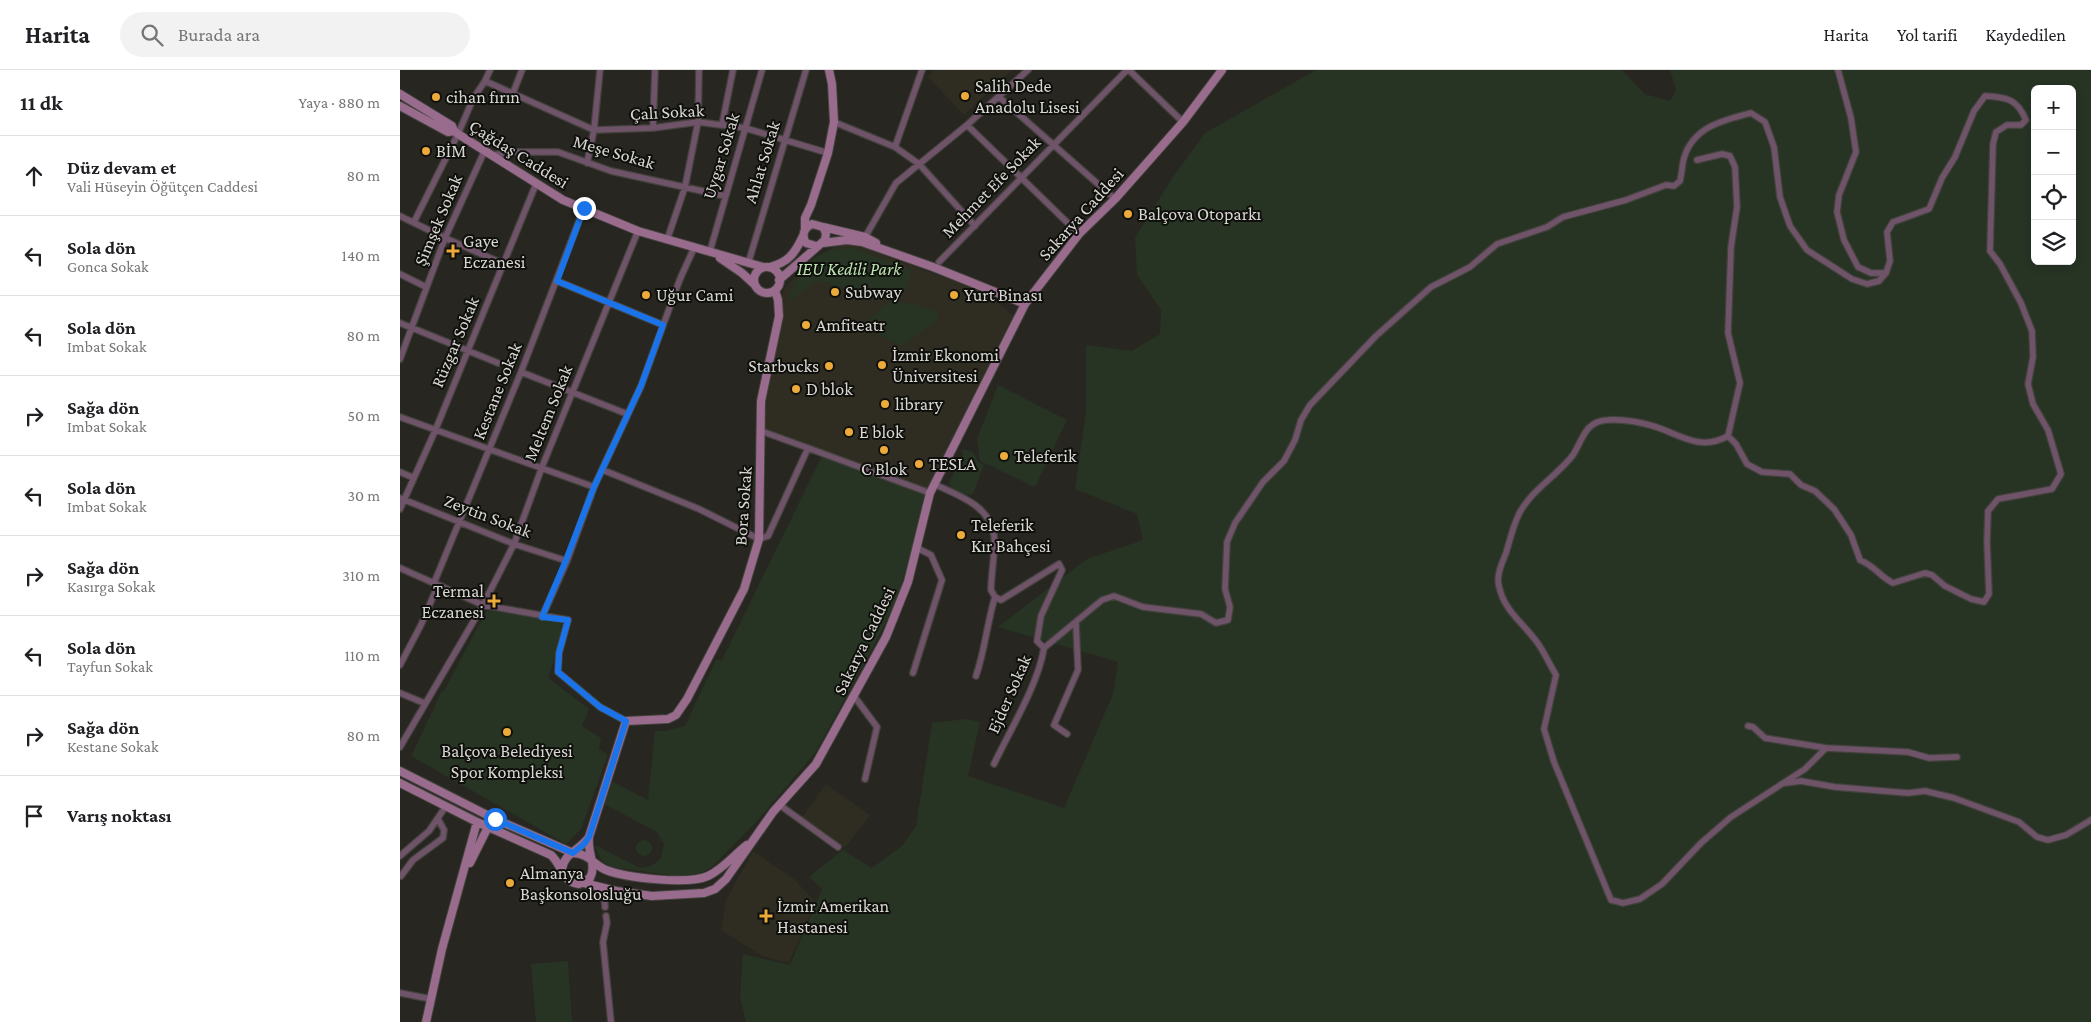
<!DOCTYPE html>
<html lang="tr">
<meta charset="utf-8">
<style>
:root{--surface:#fff;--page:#f2f2f2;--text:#202124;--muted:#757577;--line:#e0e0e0}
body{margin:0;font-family:"Crimson Pro",serif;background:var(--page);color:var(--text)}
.controls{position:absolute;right:15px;top:15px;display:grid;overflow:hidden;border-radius:8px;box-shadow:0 2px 8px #0003}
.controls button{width:45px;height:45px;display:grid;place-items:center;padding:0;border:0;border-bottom:1px solid var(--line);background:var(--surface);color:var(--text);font:25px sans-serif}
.stop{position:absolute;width:15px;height:15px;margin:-11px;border:4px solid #1a73e8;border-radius:50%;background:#fff}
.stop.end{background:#1a73e8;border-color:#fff;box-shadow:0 1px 5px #0008}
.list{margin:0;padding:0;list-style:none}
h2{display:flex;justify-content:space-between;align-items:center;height:65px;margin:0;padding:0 20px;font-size:21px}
h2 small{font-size:16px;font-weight:400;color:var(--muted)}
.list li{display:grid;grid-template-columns:32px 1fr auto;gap:15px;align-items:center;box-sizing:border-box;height:80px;padding:0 20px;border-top:1px solid var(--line)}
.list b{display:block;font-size:19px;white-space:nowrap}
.list p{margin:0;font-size:16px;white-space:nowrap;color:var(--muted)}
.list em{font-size:16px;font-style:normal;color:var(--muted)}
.icon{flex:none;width:28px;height:28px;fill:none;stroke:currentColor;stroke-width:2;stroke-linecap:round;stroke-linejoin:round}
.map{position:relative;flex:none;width:1691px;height:952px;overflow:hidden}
header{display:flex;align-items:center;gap:30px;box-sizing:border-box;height:70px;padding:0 25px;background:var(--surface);border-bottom:1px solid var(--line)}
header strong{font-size:24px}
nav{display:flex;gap:28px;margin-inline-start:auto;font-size:18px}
.search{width:350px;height:45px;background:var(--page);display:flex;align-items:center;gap:12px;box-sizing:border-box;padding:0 18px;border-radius:28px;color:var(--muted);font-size:19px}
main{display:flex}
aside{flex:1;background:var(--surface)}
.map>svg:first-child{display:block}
.built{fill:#2f2d21}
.green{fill:#273424;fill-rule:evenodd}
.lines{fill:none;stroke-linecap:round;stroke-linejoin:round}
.street-casing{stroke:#43423d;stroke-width:8}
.secondary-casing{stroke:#43423d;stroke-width:10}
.street{stroke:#6f5368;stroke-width:5.5}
.secondary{stroke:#996c8e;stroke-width:8}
.route{stroke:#1a73e8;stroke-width:6}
.poi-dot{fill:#ebaa39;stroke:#0f0f0c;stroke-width:2}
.labels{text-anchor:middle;stroke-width:4;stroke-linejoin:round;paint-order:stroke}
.poi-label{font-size:18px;fill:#d8d7d3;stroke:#0f0f0c;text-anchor:start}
.street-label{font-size:18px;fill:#d8d7d3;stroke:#0f0f0c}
.park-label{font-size:18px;font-style:italic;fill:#bde4b2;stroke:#0f0f0c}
</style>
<header>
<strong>Harita</strong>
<div class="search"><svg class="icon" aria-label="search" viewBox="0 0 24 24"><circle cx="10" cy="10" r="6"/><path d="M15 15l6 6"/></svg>Burada ara</div>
<nav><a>Harita</a><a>Yol tarifi</a><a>Kaydedilen</a></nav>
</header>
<main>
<aside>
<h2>11 dk<small>Yaya · 880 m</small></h2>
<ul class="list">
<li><svg class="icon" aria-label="ahead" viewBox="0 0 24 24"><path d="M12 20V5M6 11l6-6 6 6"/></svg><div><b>Düz devam et</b><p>Vali Hüseyin Öğütçen Caddesi</p></div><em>80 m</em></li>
<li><svg class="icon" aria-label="left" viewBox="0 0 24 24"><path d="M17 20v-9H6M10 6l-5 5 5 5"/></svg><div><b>Sola dön</b><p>Gonca Sokak</p></div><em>140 m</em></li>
<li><svg class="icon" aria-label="left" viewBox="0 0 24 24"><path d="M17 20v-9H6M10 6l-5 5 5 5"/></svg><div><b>Sola dön</b><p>Imbat Sokak</p></div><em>80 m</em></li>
<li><svg class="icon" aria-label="right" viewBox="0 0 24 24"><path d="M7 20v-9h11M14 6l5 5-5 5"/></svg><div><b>Sağa dön</b><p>Imbat Sokak</p></div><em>50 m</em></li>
<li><svg class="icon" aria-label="left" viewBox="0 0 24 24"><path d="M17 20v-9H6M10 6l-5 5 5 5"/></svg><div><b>Sola dön</b><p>Imbat Sokak</p></div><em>30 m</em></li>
<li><svg class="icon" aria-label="right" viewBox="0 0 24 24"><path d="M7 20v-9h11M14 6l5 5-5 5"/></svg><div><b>Sağa dön</b><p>Kasırga Sokak</p></div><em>310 m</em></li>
<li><svg class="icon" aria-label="left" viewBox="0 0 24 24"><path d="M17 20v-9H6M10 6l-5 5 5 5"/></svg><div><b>Sola dön</b><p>Tayfun Sokak</p></div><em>110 m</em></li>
<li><svg class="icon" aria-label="right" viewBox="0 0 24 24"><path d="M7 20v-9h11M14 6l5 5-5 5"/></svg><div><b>Sağa dön</b><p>Kestane Sokak</p></div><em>80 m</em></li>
<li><svg class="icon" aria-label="arrive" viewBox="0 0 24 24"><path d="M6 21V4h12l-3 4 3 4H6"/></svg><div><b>Varış noktası</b></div></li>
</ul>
</aside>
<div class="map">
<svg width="1691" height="952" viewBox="0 0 1691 952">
<rect width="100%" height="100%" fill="#272620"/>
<!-- built -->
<path class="built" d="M534 0H612L564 45 528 7Z
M445 171 575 219 588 225 617 249 529 419 364 358 363 332 379 259 383 221 407 192Z
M426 714 470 745 445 778 402 747Z
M353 781 394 809 416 832 389 893 362 886 321 860 326 830Z"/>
<!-- green -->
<path class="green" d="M916 0H1222L1245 24 1270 31 1276 20 1270 0H1691V952H346L340 927 343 884 390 895 422 819 409 807 443 780 472 798 502 776 516 756 532 653 566 649 580 652 568 706 664 738 713 624 718 592 598 557 687 489 743 470 737 444 675 419 686 341V275L732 281 760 264 761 240 737 205 735 168 771 110 805 63ZM1635 19H1672V191H1635Z
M452 178 512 200 506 221 459 223 422 211 413 212 388 233C393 211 409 185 432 180 438 178 445 179 452 178Z
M491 231 515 234 537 242 539 250 501 276 462 256 483 236Z
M598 315 667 350 635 417 580 391 577 369Z
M561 380C571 380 575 381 577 391L584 395 573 424C563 426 553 423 549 413L563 384Z
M422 386 526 425 498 528 469 585 415 683 358 750 313 796 300 804 277 806 211 797 202 791 195 777 197 776 238 797C248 799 254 795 261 788L264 774 257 762 204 734 211 711 248 730 255 661H265L285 656 316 590H322Z
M87 540 167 552 148 608 189 639 182 656 201 668 199 679 208 685 181 759 166 774 11 686 42 621H44Z
M236 778a8 8 0 1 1 16 0a8 8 0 1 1-16 0Z
M168 891 172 952H136L131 894Z"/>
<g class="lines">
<!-- street casing -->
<g class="street-casing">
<path id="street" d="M729 0 783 52
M85 11 194 60 253 58 298 52 345 58 428 83
M113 23 122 0
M599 27 715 129
M434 52 495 77 519 94 575 156
M322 55 333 0
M567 55 679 164
M253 58 255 0
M495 77 522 0
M92 85 116 82H158L211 101 325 126
M1297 90 1322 84 1330 86 1335 97 1337 137 1331 177 1328 263 1340 313 1328 366
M187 93 194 60 200 0
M0 146 45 168 104 194
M14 152 58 64 73 29 85 11 90 0
M464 169 496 113 567 55 628 0
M267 170 285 117 298 52 299 0
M310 181 362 0
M539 192 727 0
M348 194 406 0
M0 204 26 217
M157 211 263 255
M0 253 98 293
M0 289 45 168 85 80
M121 302 227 344
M0 347 194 417
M361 361 408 378
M203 400 299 439 359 469 368 466 408 378 530 423
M0 402 14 408
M534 414C557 425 590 435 594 465 596 478 591 504 591 520L595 527 601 530 659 494 662 500 641 546 637 571 644 578C638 615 610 660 594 694
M0 428 114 474 167 491
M0 439 35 361 136 114
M0 498 83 535 168 550 159 583 158 602 200 637 226 651
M34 513 121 302 184 138
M142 547 167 491 194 417 241 316 280 209 294 178
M644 578 702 530 714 526 743 537 801 544 816 553 828 550 830 537 825 519 827 472 835 453 863 412 884 391 895 370 901 350 910 335 976 266 1031 217 1070 197 1097 174 1147 157 1163 147 1226 130 1266 115 1274 116 1280 111C1282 103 1282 95 1284 88 1293 57 1323 50 1351 43L1365 52 1374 77 1380 127 1390 156 1407 180 1452 209 1467 214 1479 211 1486 203
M0 595 21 555 38 515
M513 603 542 510 531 485 517 478
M576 606C585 580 587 553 595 527
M0 623 24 633
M454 626 477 657 465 709
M1348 656 1353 657 1365 668 1426 678 1508 682 1529 688 1557 687
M667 664 654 655 678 600 676 554
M0 677 83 535 114 474 142 397 238 161
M1426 678 1405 699 1331 747 1301 773 1262 814 1240 829 1223 833 1211 830 1154 692 1144 659 1156 605C1150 595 1145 584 1139 575 1125 554 1104 542 1099 516 1096 506 1102 493 1106 483 1110 470 1113 456 1119 444 1131 420 1157 406 1173 385 1183 369 1185 351 1208 350 1223 349 1239 352 1253 356 1280 364 1299 382 1328 366L1336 374 1347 394 1362 402 1390 404 1401 415 1415 421 1434 439 1451 465 1460 490C1476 497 1479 506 1493 513L1525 503 1532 505 1545 516 1571 529 1584 532 1589 524 1587 472 1588 441 1598 429 1652 419 1661 404 1648 360 1633 334 1628 314 1633 287 1632 261 1621 233 1600 194 1590 181 1593 74 1596 62 1607 55H1621L1626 50C1617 29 1607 27 1585 26L1574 41 1555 87 1542 108 1529 139 1493 152 1487 162 1490 191 1486 203H1471L1458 197 1444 170 1437 142 1439 125 1456 82 1451 48 1438 0
M1385 713 1401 711 1435 717 1508 723 1525 721 1554 728 1619 752 1637 767 1648 770 1666 765 1691 750
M381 736 438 777
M0 786 29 761 46 736
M1 806 13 790 43 768 44 760 38 749
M204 819 205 837
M206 846 207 853 203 872 211 952
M0 923 31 929"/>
</g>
<!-- secondary casing -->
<g class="secondary-casing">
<path id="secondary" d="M0 24 52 56 54 61 58 64 163 130 238 161 363 197
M0 36 48 62 54 61
M423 157 465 167 476 173
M405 159V148L411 135 428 83 434 52 432 14 429 0
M423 173 447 170 462 172 533 197 625 234
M320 188 342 203 355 215
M370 197C389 192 395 183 403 166
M354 210a13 13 0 1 1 26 0a13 13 0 1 1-26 0Z
M379 210 425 170 426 163 423 157 412 154C404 158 401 165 406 173L416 176
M0 701 95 749 173 783C190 784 192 794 206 800 227 808 288 815 308 806 323 799 334 785 347 775
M0 713 77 752 151 785C162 795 162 812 179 814L190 808C197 795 187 783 189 767L226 651 268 649 276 645 287 629 344 519 359 469 361 331 379 246 378 230 375 220
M70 793 88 757
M162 799C164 783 180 780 189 767
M184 813 216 821 252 826 304 823 315 819 326 809 373 742 416 694 486 567 508 512 530 423 625 234 679 164 715 129 783 52 822 0
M26 952 42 879 77 752"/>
</g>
<!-- street -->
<use href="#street" class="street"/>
<!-- secondary -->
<use href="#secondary" class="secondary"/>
</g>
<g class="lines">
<!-- route -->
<path class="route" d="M95 749 173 783 184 774 189 767 226 651 200 637 158 602 159 583 168 550 142 547 166 490 194 417 241 316 263 255 157 211 184 138"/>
</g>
<!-- markers -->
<g class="poi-dot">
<circle cx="565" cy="26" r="5"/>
<circle cx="36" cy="27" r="5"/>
<circle cx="26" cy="81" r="5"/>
<circle cx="728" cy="144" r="5"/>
<path d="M50.5 173.5h5v5h5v5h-5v5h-5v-5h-5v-5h5z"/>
<circle cx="435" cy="222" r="5"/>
<circle cx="246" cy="225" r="5"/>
<circle cx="554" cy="225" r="5"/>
<circle cx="406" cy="255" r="5"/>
<circle cx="482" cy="295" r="5"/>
<circle cx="429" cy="296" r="5"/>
<circle cx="396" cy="319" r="5"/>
<circle cx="485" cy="334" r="5"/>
<circle cx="449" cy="362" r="5"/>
<circle cx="484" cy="380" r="5"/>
<circle cx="604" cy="386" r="5"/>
<circle cx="519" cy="394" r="5"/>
<circle cx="561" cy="465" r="5"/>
<path d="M91.5 523.5h5v5h5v5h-5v5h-5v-5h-5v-5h5z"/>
<circle cx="107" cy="662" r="5"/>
<circle cx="110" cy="813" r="5"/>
<path d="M363.5 838.5h5v5h5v5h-5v5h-5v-5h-5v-5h5z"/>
</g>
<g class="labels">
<!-- poi labels -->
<g class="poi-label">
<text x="575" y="22">Salih Dede<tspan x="575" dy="21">Anadolu Lisesi</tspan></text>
<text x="46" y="33">cihan fırın</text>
<text x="36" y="87">BİM</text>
<text x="738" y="150">Balçova Otoparkı</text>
<text x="63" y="177">Gaye<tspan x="63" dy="21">Eczanesi</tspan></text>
<text x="445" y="228">Subway</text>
<text x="256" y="231">Uğur Cami</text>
<text x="564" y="231">Yurt Binası</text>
<text x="416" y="261">Amfiteatr</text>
<text x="492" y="291">İzmir Ekonomi<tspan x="492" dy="21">Üniversitesi</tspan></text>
<text x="419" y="302" text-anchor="end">Starbucks</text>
<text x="406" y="325">D blok</text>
<text x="495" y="340">library</text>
<text x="459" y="368">E blok</text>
<text x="614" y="392">Teleferik</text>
<text x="529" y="400">TESLA</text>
<text x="484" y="405" text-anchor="middle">C Blok</text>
<text x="571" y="461">Teleferik<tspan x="571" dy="21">Kır Bahçesi</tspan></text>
<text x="84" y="527" text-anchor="end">Termal<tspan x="84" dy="21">Eczanesi</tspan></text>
<text x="107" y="687" text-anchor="middle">Balçova Belediyesi<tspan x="107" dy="21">Spor Kompleksi</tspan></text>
<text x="120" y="809">Almanya<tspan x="120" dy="21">Başkonsolosluğu</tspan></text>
<text x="377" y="842">İzmir Amerikan<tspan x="377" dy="21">Hastanesi</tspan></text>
</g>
<!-- street labels -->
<g class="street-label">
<text transform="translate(267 42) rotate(-3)" y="6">Çalı Sokak</text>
<text transform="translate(214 82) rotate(16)" y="6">Meşe Sokak</text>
<text transform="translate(119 84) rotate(32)" y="6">Çağdaş Caddesi</text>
<text transform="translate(321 86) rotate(-73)" y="6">Uygar Sokak</text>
<text transform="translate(362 92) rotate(-73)" y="6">Ahlat Sokak</text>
<text transform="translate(591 117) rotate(-46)" y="6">Mehmet Efe Sokak</text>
<text transform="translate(681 144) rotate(-48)" y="6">Sakarya Caddesi</text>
<text transform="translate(38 150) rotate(-67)" y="6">Şimşek Sokak</text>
<text transform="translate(55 272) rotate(-67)" y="6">Rüzgar Sokak</text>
<text transform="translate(97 321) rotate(-68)" y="6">Kestane Sokak</text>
<text transform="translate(148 343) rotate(-68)" y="6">Meltem Sokak</text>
<text transform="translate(343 436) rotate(-86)" y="6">Bora Sokak</text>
<text transform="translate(88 446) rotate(21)" y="6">Zeytin Sokak</text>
<text transform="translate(464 571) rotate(-64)" y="6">Sakarya Caddesi</text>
<text transform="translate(609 624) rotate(-66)" y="6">Ejder Sokak</text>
</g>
<!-- park labels -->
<g class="park-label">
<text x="449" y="205">IEU Kedili Park</text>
</g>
</g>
</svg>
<div class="controls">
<button>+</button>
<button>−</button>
<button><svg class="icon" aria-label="locate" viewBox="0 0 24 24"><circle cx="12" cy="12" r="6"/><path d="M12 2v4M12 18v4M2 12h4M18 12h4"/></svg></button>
<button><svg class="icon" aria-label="layers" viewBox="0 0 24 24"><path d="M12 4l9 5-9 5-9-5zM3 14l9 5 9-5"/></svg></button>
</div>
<div class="stop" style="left:95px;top:749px"></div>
<div class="stop end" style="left:184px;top:138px"></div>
</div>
</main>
